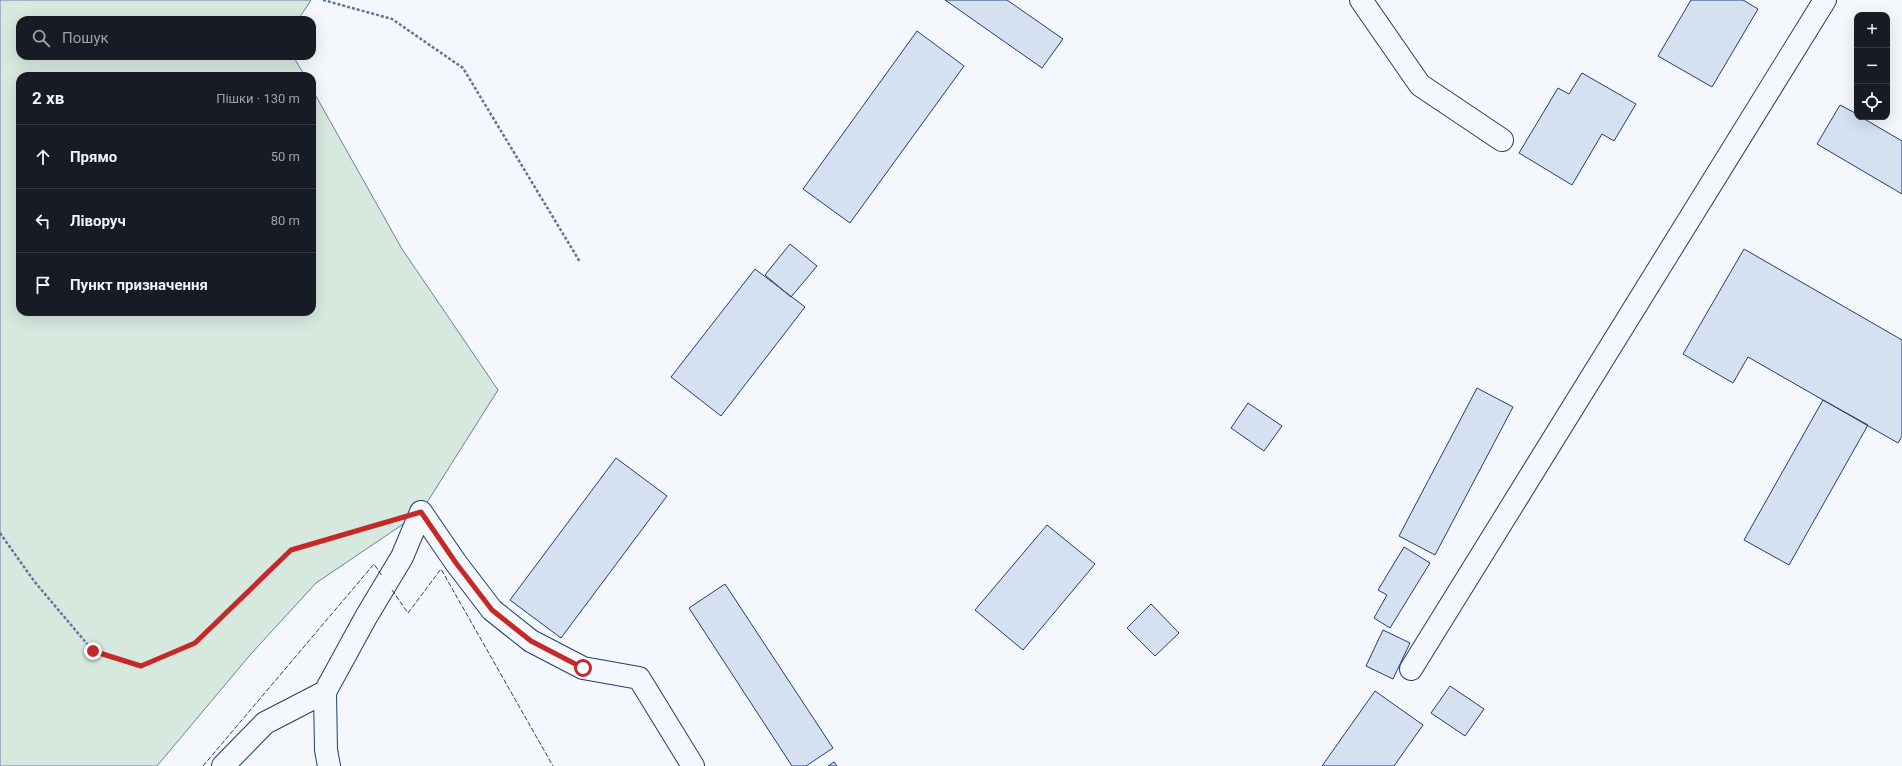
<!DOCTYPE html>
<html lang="uk">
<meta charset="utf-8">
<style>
:root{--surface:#171b24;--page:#242831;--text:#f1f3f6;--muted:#9ea1a6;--line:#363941}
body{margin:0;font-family:Roboto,sans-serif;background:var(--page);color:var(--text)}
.controls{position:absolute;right:12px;top:12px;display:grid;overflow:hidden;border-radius:8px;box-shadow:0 4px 16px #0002}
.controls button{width:36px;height:36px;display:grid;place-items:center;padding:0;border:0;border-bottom:1px solid var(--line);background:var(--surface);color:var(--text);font:20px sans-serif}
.stop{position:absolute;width:12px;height:12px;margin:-9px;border:3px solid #c62828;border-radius:50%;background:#fff}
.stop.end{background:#c62828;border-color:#fff;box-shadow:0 1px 4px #0008}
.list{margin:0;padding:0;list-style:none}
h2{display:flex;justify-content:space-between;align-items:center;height:52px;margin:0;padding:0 16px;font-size:17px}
h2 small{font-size:13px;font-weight:400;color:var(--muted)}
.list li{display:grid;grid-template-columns:26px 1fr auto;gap:12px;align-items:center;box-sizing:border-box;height:64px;padding:0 16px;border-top:1px solid var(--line)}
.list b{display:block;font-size:15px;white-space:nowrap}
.list em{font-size:13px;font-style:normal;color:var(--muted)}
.icon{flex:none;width:22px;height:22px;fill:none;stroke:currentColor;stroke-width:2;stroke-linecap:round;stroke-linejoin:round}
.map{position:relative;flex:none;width:1902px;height:766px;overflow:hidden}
.search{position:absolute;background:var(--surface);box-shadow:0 4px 16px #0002;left:16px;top:16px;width:300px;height:44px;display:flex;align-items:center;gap:10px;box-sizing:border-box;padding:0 14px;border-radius:12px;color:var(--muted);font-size:15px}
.panel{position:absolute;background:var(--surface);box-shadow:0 4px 16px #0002;left:16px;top:72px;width:300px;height:244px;border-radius:12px}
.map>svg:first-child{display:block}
.green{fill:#d7e8df;stroke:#687fa3}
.building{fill:#d5e0f0;stroke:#1d3f73}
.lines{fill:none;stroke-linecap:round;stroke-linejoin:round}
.minor-casing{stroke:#1d3f73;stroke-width:24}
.path{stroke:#5e769c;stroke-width:2.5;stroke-dasharray:3 2;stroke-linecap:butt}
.minor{stroke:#f4f7fb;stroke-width:22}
.fence{stroke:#1d3f73;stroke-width:1;stroke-dasharray:5 2;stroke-linecap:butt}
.route{stroke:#c62828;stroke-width:5}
</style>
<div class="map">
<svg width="1902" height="766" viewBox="0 0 1902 766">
<rect width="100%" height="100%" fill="#f4f7fb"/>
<!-- green -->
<path class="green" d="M0 0H311L298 20H20V56H293L305 76H20V312H312V89L402 249 498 390 421 512 316 583 250 655 157 766H0Z"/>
<!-- building -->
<path class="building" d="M945 0H1007L1063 39 1042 68Z
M1691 0H1743L1758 9 1712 87 1658 56Z
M917 31 964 66 850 223 803 189Z
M1582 73 1636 104 1614 141 1602 134 1572 185 1519 153 1558 88 1569 94Z
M1840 105 1857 114V117H1861L1902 141V194L1817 144Z
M790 244 817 266 791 297 765 275Z
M1744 249 1902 340V436L1898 443 1748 357 1733 383 1683 354Z
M755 269 805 307 721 416 671 377Z
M1477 388 1513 407 1435 555 1399 536Z
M1823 400 1868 425 1789 565 1744 540Z
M1248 403 1282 426 1264 451 1231 428Z
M616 458 667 496 561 638 510 600Z
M1047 525 1095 564 1023 650 975 610Z
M1404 547 1430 563 1390 628 1374 618 1387 595 1378 590Z
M725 584 833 748 806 766H792L689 608Z
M1151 604 1179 633 1155 656 1127 628Z
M1383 630 1410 643 1393 679 1366 666Z
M1450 686 1484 709 1465 736 1431 713Z
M1375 691 1423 725 1394 766H1322Z
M834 762 837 766H828Z"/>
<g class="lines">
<!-- minor casing -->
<g class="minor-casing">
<path id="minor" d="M1361 0 1420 85 1502 140
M421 512 456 563 492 610 531 641 583 668 639 678 693 766
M1411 669 1825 0
M223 766 265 723 325 692
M329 766 326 750 325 692 366 617 402 557 421 512"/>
</g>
<!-- path -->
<path class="path" d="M323 0 392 19 463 68 580 262
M0 533 34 581 93 651 141 666 195 643 291 550 388 522"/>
<!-- minor -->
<use href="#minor" class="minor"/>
<!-- fence -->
<path class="fence" d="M392 590 408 613 441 569 553 766
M203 766 374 564 382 576"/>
</g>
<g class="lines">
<!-- route -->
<path class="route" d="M93 651 141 666 195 643 291 550 421 512 456 563 492 610 531 641 583 668"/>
</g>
</svg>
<div class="controls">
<button>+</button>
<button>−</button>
<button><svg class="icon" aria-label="locate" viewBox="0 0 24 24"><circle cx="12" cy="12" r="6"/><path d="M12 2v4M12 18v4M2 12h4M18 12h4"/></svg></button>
</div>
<div class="stop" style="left:583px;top:668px"></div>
<div class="stop end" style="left:93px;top:651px"></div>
<div class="search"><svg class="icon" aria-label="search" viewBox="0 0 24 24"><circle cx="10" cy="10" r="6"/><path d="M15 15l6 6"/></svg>Пошук</div>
<section class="panel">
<h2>2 хв<small>Пішки · 130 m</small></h2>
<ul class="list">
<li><svg class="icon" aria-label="ahead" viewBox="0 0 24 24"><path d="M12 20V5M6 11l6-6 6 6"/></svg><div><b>Прямо</b></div><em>50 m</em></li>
<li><svg class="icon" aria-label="left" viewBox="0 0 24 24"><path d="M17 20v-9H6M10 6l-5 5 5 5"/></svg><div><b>Ліворуч</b></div><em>80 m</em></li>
<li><svg class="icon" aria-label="arrive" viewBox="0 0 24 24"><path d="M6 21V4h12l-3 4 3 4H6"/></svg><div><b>Пункт призначення</b></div></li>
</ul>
</section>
</div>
